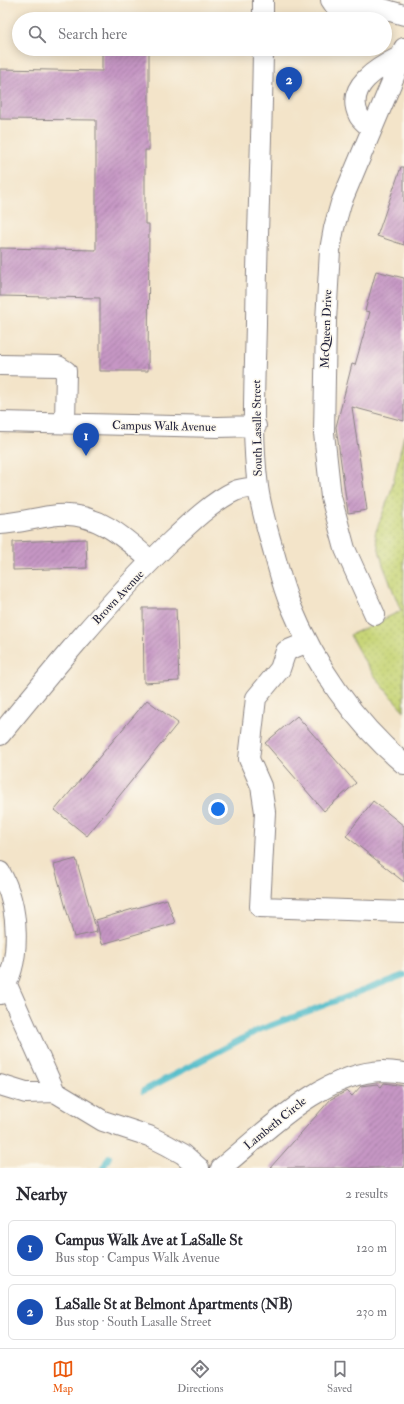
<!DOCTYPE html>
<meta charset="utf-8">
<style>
:root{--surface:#fff;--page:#f7f7f7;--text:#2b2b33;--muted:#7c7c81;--line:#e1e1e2;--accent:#ea580c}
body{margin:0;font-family:"IM FELL Double Pica",serif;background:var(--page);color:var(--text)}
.you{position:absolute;left:218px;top:809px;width:14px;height:14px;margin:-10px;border:3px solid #fff;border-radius:50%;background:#1a73e8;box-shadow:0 0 0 6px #1a73e833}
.badge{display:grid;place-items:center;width:26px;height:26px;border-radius:50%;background:var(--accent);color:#fff;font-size:13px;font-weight:700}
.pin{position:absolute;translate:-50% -33px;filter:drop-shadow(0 1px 2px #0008)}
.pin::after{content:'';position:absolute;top:21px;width:14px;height:12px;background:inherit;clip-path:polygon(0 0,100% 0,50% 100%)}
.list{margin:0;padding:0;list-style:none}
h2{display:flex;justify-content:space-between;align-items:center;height:52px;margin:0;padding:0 16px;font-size:17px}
h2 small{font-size:13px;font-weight:400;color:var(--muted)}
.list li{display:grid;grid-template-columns:26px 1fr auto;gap:12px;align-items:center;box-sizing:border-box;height:56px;margin:0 8px 8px;padding:0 8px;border:1px solid var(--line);border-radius:6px}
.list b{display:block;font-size:15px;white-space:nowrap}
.list p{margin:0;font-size:13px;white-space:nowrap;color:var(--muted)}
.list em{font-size:13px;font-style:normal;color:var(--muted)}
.icon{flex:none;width:22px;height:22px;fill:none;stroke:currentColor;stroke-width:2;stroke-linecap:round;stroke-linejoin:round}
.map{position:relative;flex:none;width:404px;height:1168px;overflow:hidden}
.search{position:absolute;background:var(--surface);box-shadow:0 2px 10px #0003;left:12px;right:12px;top:12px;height:44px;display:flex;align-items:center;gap:10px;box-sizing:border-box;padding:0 14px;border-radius:22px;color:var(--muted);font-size:15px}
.sheet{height:180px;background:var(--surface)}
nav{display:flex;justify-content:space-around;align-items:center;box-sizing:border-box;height:56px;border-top:1px solid var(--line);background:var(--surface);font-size:11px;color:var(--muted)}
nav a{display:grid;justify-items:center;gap:2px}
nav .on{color:var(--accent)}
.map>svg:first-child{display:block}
.green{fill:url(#green-dots);stroke:#747b58}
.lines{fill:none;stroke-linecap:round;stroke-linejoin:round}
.stream{stroke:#4fbbc9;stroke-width:6}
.building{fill:url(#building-hatch)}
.minor-casing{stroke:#8a8382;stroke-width:22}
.minor{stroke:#fff;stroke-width:20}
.labels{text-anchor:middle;stroke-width:3;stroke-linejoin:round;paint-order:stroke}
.street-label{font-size:12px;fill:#22223b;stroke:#fbf7ec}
</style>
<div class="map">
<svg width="404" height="1168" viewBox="0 0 404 1168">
<defs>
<pattern id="green-dots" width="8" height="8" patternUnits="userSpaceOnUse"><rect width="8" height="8" fill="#c6d475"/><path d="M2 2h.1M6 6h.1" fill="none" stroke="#aab666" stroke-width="1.8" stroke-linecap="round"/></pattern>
<pattern id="building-hatch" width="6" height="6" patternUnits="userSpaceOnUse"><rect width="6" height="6" fill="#c696c4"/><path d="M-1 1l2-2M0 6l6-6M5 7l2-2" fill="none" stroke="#a07aa0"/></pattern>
</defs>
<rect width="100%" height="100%" fill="#fbf7ec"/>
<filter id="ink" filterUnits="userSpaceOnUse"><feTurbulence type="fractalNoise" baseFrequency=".025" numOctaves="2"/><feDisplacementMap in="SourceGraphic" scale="8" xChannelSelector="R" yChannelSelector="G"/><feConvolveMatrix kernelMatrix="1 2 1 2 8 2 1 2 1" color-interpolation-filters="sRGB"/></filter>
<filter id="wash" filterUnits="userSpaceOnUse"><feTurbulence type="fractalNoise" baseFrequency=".012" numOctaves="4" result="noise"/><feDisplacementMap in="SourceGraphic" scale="16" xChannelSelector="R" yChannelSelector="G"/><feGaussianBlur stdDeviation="0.9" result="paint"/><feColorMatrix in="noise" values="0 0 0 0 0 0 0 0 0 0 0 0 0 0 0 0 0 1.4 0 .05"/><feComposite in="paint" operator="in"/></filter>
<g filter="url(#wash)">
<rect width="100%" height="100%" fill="#f3e4c9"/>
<!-- green -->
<path class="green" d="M404 435V711C382 687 364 664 350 635L401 611 383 565 375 534 391 491Z"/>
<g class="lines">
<!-- stream -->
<path class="stream" d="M143 1091 259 1030 404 975
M103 1168 109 1157"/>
</g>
<g id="blocks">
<!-- building -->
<path class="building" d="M102 49H149V150H145V224H149L148 371H100V298L0 296V248L96 250V120L0 119V69L102 71Z
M401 167H404V245L377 236Z
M376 271 404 278V421L352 407 367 510 348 513 336 427 352 364 355 365 370 312 365 311Z
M86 539 87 568 13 570V542Z
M143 608H176L179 681 144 683Z
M147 700 178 723 87 836 55 810Z
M297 716 356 783 324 811 265 743Z
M373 801 404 826V882L346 836Z
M76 859 97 932 74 937 54 865Z
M167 899 175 923 102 944 96 920Z
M384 1083 404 1086V1168H270L331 1099 347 1091 352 1096 361 1086 377 1084 381 1087Z"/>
</g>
</g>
<g filter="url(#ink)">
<use href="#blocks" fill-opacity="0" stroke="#8a8382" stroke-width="1"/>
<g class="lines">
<!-- minor casing -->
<g class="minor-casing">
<path id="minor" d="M331 0C338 12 349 18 361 12L366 0
M352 0 404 15
M263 19V0
M263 49C262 140 257 232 256 323 255 377 251 433 258 487 261 510 268 531 274 553 279 570 283 588 290 604 315 665 354 722 404 764
M372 129C368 125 362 121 359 116 344 86 379 67 401 56
M0 365 58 366 66 371 65 423
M0 422 218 427 256 426
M0 524C19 523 38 517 58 515 97 512 124 537 151 561
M375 615 345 549 331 497 324 433 326 321 330 250 334 228 341 203 396 72 404 48
M308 642 286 651 280 669 256 698 249 759 261 786 265 812 260 907 404 912
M0 735C53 670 106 605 166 546 185 528 211 502 235 491 242 488 251 488 258 487
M0 872C19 904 23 963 0 994
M7 985 55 1092
M0 1085 26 1093 55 1092 103 1121 149 1136 167 1145 183 1154 199 1168
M221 1168C266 1132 321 1073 383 1071 390 1071 397 1072 404 1073"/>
</g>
<!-- minor -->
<use href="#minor" class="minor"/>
</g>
</g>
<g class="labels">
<!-- street labels -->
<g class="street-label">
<text transform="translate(326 329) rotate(-88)" y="4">McQueen Drive</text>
<text transform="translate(164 426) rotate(1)" y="4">Campus Walk Avenue</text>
<text transform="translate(257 428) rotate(-91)" y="4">South Lasalle Street</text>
<text transform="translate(118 597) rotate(-47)" y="4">Brown Avenue</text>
<text transform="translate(275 1123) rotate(-39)" y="4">Lambeth Circle</text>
</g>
</g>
</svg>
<div class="you"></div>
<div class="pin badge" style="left:86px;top:456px;background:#1a4fb4">1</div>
<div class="pin badge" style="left:289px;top:100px;background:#1a4fb4">2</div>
<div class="search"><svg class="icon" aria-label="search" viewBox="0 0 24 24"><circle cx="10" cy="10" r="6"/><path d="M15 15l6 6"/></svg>Search here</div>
</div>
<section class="sheet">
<h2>Nearby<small>2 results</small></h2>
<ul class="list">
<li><span class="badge" style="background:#1a4fb4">1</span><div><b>Campus Walk Ave at LaSalle St</b><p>Bus stop · Campus Walk Avenue</p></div><em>120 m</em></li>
<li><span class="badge" style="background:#1a4fb4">2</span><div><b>LaSalle St at Belmont Apartments (NB)</b><p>Bus stop · South Lasalle Street</p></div><em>230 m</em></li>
</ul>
</section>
<nav>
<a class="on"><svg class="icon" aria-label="map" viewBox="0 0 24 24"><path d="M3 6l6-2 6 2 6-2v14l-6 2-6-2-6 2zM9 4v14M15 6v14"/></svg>Map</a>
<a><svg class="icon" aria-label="directions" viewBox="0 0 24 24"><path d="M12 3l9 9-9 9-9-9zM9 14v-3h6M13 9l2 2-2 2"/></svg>Directions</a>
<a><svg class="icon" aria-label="saved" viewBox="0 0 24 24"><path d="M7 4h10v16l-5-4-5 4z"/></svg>Saved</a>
</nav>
